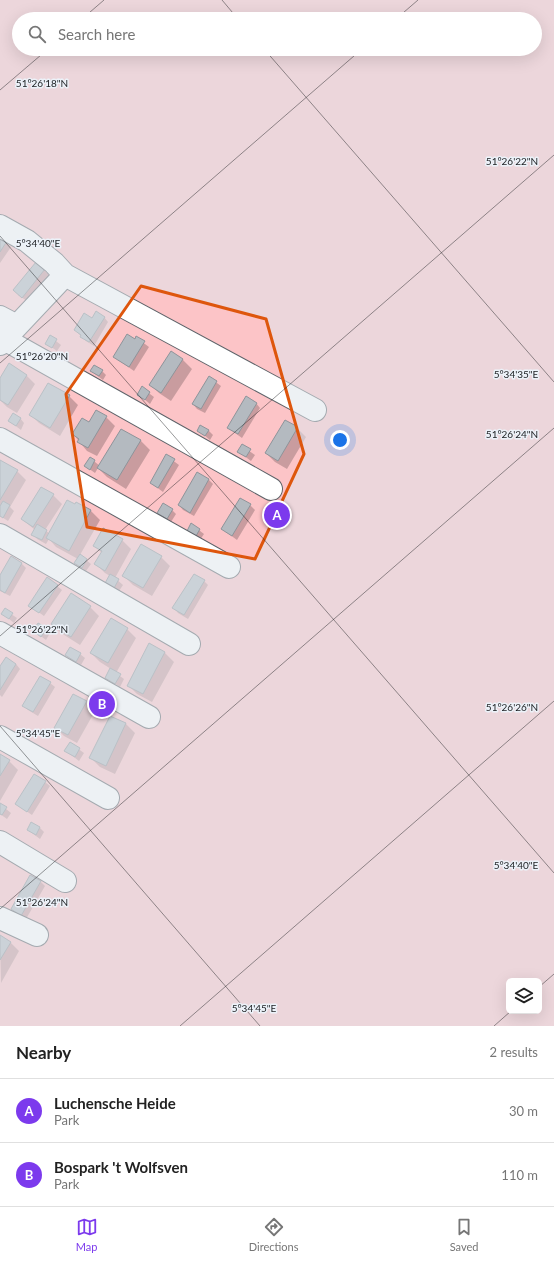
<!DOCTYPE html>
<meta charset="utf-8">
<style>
:root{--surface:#fff;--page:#f6f6f6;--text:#222;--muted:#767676;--line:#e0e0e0;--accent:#7c3aed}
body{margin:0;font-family:Lato,sans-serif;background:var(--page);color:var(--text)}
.controls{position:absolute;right:12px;bottom:12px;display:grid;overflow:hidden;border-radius:6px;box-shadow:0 4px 16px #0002}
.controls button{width:36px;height:36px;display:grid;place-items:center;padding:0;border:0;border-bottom:1px solid var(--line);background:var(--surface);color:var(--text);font:20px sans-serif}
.you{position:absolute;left:340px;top:440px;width:14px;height:14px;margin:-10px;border:3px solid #fff;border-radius:50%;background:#1a73e8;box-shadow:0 0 0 6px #1a73e833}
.badge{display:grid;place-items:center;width:26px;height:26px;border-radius:50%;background:var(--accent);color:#fff;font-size:13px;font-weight:700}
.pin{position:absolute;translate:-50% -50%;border:2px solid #fff;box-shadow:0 1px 4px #0006}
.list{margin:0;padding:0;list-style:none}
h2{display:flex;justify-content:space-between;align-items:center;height:52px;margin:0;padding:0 16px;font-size:17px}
h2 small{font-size:13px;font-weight:400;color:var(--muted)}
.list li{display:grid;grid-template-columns:26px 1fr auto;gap:12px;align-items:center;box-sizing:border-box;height:64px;padding:0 16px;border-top:1px solid var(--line)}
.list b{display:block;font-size:15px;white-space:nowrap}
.list p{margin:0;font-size:13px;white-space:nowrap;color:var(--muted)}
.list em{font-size:13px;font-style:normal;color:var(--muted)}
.icon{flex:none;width:22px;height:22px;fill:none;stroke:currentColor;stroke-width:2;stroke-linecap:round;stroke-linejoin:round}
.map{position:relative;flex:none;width:554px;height:1026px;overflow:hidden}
.search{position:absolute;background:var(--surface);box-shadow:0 4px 16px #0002;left:12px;right:12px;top:12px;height:44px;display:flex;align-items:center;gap:10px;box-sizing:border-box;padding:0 14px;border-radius:22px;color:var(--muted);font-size:15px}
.sheet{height:180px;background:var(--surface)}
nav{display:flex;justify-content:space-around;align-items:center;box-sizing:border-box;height:56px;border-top:1px solid var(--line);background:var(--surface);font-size:11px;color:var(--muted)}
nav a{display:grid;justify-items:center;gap:2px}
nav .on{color:var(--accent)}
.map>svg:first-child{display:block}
.green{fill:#fcc4c7;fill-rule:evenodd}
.shadow{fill:#0003}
.building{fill:#b4bac0;stroke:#8e949a}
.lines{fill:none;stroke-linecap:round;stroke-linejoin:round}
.minor-casing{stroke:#5e6369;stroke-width:24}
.minor{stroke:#fff;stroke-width:22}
.marked{fill:none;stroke:#de560d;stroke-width:3;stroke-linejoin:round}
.ticks{fill:none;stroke:#1b1d20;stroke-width:1;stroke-opacity:0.45}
.ticks-label{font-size:10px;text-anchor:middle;fill:#1b1d20;stroke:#ecf2f9;stroke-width:3;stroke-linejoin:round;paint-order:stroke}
</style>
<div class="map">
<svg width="554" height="1026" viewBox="0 0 554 1026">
<rect width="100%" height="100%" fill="#dfe5eb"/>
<!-- green -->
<path class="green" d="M0 0H554V1026H0ZM19 19H535V49H19ZM509 981H539V1011H509Z"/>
<!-- shadow -->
<path class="shadow" d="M0 238 11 247 0 263Z
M36 263 49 275 27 301 18 295Z
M104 317 108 322 94 346 86 341 75 330 92 319Z
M51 337 61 345 57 351 47 344Z
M137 338 149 347 134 371 114 357Z
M171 352 183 360 192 369 171 401 159 393 150 384Z
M91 371H102L106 375 103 380Z
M26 375 35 384 17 413 7 407 0 400V380Z
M209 377 221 386 205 413 197 409 193 404Z
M48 385 69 396 78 405 60 436 39 423 30 414Z
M142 388 154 397 150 404 138 394Z
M256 403 260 408 242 438 228 428Z
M97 411 106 417 115 426 97 456 87 451 73 434 89 424Z
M20 418 24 423 21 430 9 421Z
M297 428 306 437 287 469 275 462 266 453Z
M121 430 141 441 150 450 126 489 107 477 98 468 95 473 85 466 90 458 100 466Z
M198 430 209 431 213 435 210 440Z
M242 446 255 455 251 461 239 452Z
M167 456 179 465 163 492 151 483Z
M0 461 17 471 26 480 10 507 14 511 8 521 0 516Z
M198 473 209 480 213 484 194 516 183 510 179 505Z
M53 495 62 504 45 530 50 534 77 503 91 511 100 520 80 555 91 564 86 571 75 563 78 559 56 547 49 539 46 544 37 539 33 534 35 530 22 519Z
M240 499 250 505 255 510 237 540 222 529Z
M172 510 176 514 171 522 159 513Z
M191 524 204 534 200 540 193 535Z
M103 529 122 540 131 549 115 578 123 585 117 594 109 589 110 576 105 573 96 564 102 553 94 546Z
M161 557 170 566 152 596 133 585 124 576Z
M11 558 22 564 26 568 10 596 0 591V577Z
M204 581 208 585 188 619 178 613 174 608Z
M57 586 62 590 44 616 30 606Z
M90 607 99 616 80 645 61 633 52 624Z
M5 610 17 618 14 623 3 614Z
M46 629 50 633 46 640 34 631Z
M127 629 136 638 116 673 124 679 120 687 106 677 111 669 100 662 91 653Z
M150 645 165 653 174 662 152 702 137 694 128 685Z
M80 654 85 658 81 665 71 659 66 655Z
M16 664 20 669 2 697 0 695V668Z
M50 683 55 687 38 716 28 710 24 706Z
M86 702 95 711 77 743 64 736 55 727Z
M111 717 126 724 135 733 115 774 100 767 91 758Z
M70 743 84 753 79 761 66 751Z
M0 756 9 761 18 770 0 801Z
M45 782 50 786 32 815 16 804Z
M0 804 11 813 7 819 0 814Z
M40 828 44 832 40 839 28 830Z
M41 882 45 886 26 919 16 914 12 910Z
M0 936 10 942 19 951 1 983Z"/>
<!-- building -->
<path class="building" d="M0 237 7 241 0 252Z
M36 262 45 269 22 298 13 290Z
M96 311 105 317 89 342 80 337 81 335 74 330 84 313 92 318Z
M127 334 135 339 136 336 145 341 129 367 113 357Z
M50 335 57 339 52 348 45 344Z
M171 351 183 359 161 393 149 385Z
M9 363 27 375 8 405 0 400V378Z
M94 365 103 370 99 376 90 371Z
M209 376 217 381 201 409 192 404Z
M48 383 70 395 50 428 29 415Z
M142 386 150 392 145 400 137 395Z
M246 396 257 403 238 434 227 428Z
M96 410 107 416 88 448 77 442 79 439 72 434 82 418 89 422Z
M13 413 21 418 16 426 8 421Z
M285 420 298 427 278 461 265 453Z
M200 425 209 430 205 436 197 431Z
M121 429 141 440 117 480 97 468Z
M242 444 251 449 246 457 237 452Z
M166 454 175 459 158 488 150 483Z
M90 457 95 460 90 470 84 466Z
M0 460 18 470 0 500Z
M197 472 209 479 190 513 178 505Z
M41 487 54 494 33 527 21 519Z
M240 498 251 504 232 536 221 529Z
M67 500 75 504 76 502 91 510 69 551 46 538Z
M3 501 10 505 3 518 0 516V506Z
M163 503 173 509 167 519 157 513Z
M191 523 200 529 196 536 187 531Z
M37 524 47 530 42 540 31 535Z
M103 528 123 539 105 571 94 564 102 551 93 546Z
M141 544 162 556 143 588 122 576Z
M80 554 87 559 82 568 74 563Z
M11 556 22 563 5 593 0 590V575Z
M110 574 119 579 113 590 104 585Z
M194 574 205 580 184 615 172 608Z
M47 577 58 585 39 613 28 606Z
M71 593 91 606 71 637 51 624Z
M5 608 13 613 9 619 1 614Z
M111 618 128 628 108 663 90 653Z
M38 623 47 628 41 637 33 631Z
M149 643 165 652 143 694 127 686Z
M70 647 81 653 76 662 65 655Z
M6 657 16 664 0 690V666Z
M110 668 121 674 115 684 105 678Z
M40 676 51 682 33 712 22 706Z
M73 694 87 701 68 735 54 728Z
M110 716 126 723 106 766 89 758Z
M70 742 80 748 75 757 64 751Z
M0 754 10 760 0 776Z
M34 774 46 781 27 812 15 804Z
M0 803 7 807 2 815 0 814Z
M31 822 40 827 36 835 27 830Z
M30 875 41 881 21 916 11 909Z
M0 935 11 942 0 960Z"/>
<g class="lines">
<!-- minor casing -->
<g class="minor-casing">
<path id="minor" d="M0 226 27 241 54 263 65 275 315 410
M0 317 17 326
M4 339 271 489
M0 344 65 275
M0 439 229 567
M0 535 189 644
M0 633 149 717
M0 737 108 798
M0 842 65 881
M0 918 37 935"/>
</g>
<!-- minor -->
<use href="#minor" class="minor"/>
</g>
<!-- marked area -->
<path d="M0 0H554V1026H0ZM141 286 266 319 304 454 255 559 87 527 66 394Z" fill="#dfe5eb" fill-opacity=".55" fill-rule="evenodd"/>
<path class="marked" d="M141 286 266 319 304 454 255 559 87 527 66 394Z"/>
<!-- ticks -->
<path class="ticks" d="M222 0 238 19M82 19 104 0M396 19 418 0M264 49 554 382M0 90 48 49M0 236 554 873M0 363 362 49M0 636 554 155M0 726 260 1026M0 909 554 428M539 987 554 974M180 1026 554 701M494 1026 511 1011"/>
<g class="ticks-label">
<text x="42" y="87">51°26'18"N</text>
<text x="512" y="165">51°26'22"N</text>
<text x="38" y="247">5°34'40"E</text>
<text x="42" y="360">51°26'20"N</text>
<text x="516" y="378">5°34'35"E</text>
<text x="512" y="438">51°26'24"N</text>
<text x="42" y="633">51°26'22"N</text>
<text x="512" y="711">51°26'26"N</text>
<text x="38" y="737">5°34'45"E</text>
<text x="516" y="869">5°34'40"E</text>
<text x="42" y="906">51°26'24"N</text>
<text x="254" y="1012">5°34'45"E</text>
</g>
</svg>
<div class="controls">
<button><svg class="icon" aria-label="layers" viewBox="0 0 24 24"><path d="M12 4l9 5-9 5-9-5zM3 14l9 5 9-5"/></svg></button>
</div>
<div class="you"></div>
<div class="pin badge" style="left:277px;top:515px">A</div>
<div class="pin badge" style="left:102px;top:704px">B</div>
<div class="search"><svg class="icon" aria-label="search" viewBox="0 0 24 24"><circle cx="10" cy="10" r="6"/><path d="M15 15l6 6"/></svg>Search here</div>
</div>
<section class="sheet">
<h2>Nearby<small>2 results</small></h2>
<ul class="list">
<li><span class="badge">A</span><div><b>Luchensche Heide</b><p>Park</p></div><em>30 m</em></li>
<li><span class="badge">B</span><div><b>Bospark 't Wolfsven</b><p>Park</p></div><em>110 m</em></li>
</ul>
</section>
<nav>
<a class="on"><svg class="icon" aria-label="map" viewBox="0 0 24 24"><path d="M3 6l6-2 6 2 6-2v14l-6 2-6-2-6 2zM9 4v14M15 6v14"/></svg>Map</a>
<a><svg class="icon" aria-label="directions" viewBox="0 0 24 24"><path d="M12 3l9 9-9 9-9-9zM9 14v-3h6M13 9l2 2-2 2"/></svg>Directions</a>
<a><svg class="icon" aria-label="saved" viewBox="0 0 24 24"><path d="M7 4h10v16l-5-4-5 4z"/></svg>Saved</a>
</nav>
